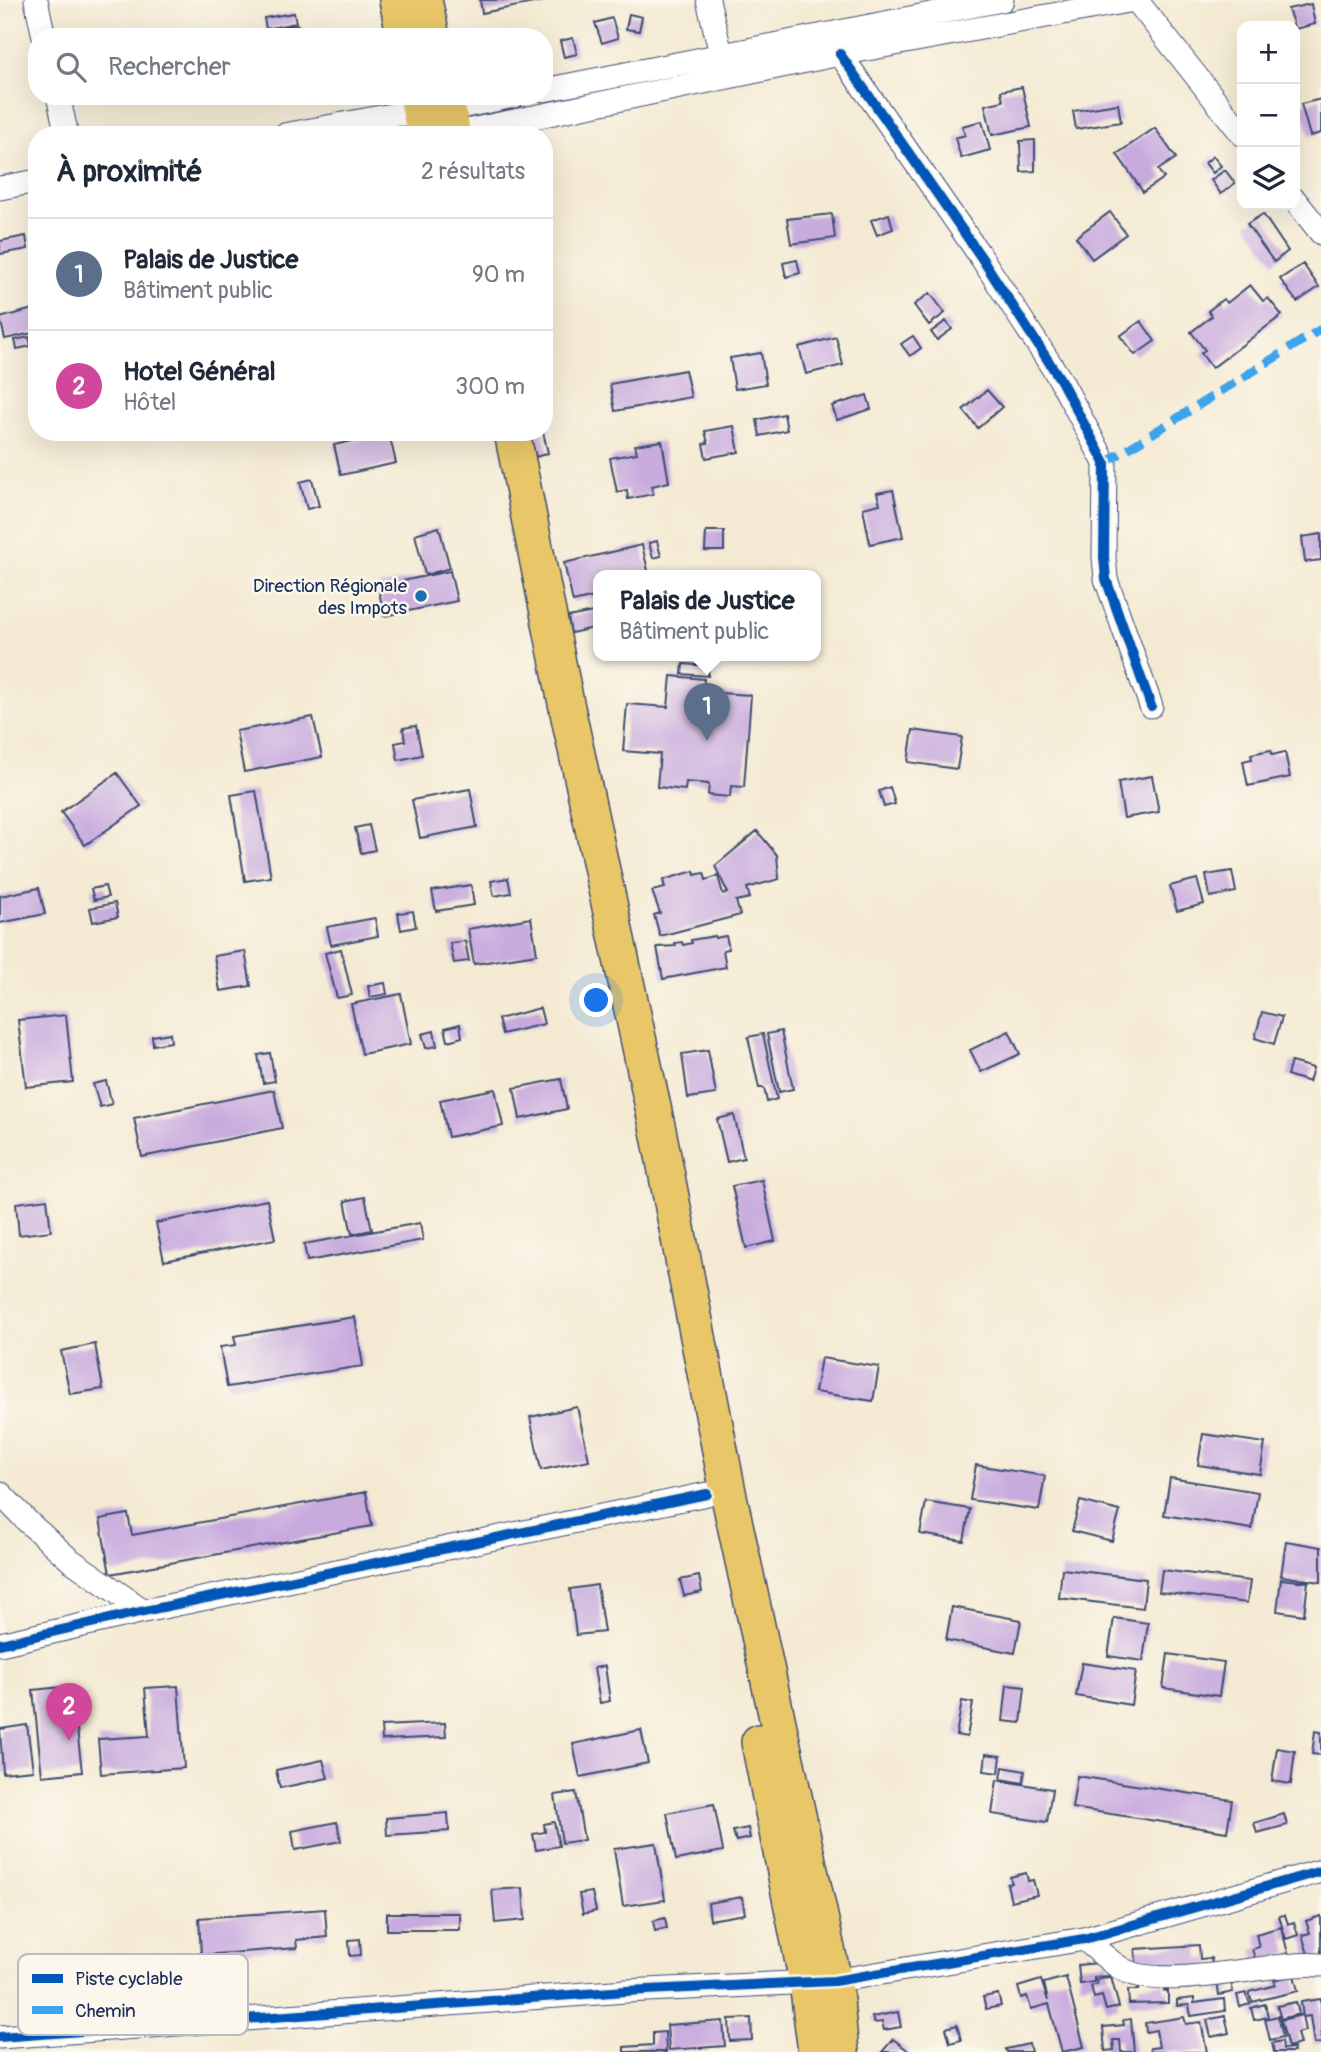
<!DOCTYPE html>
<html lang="fr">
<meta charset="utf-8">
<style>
:root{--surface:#fff;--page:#f2f2f3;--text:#1f2937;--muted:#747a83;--line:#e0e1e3;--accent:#1f6fb2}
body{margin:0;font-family:Pangolin,sans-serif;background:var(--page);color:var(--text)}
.controls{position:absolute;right:21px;top:21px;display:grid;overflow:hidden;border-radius:14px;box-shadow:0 7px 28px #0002}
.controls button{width:63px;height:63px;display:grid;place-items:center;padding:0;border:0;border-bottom:2px solid var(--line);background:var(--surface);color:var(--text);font:35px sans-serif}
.you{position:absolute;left:597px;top:1001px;width:24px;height:24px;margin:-18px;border:5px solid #fff;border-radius:50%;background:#1a73e8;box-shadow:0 0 0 10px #1a73e833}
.badge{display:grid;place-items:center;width:46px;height:46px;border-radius:50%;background:var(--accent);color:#fff;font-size:23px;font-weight:700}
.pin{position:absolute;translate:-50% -58px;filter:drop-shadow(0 2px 4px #0008)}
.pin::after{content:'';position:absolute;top:37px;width:24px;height:21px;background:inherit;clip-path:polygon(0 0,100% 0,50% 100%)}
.popup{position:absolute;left:593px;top:570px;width:228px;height:91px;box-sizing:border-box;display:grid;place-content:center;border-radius:14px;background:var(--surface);filter:drop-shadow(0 2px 5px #0005);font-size:23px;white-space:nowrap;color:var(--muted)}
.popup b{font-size:26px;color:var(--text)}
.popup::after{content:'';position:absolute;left:50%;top:100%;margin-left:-14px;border:14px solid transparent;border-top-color:var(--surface)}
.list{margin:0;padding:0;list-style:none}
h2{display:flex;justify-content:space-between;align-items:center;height:91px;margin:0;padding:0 28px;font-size:30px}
h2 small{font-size:23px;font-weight:400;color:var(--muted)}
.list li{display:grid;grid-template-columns:46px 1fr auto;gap:21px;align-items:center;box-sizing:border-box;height:112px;padding:0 28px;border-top:2px solid var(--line)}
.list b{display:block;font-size:26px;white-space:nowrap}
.list p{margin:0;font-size:23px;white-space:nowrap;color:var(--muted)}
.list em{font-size:23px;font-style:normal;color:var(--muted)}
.icon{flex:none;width:38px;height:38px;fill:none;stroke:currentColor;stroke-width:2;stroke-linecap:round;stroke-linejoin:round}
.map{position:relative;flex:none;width:1321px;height:2052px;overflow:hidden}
.search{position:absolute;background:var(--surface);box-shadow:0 7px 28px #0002;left:28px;top:28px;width:525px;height:77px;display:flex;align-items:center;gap:18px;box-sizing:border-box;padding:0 24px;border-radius:28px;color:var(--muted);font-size:26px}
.panel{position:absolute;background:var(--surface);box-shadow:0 7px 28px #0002;left:28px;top:126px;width:525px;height:315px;border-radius:28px}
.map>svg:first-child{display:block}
.building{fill:#c8aade}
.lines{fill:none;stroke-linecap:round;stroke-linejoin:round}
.minor-casing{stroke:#3c4b70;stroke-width:25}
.highway-casing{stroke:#3c4b70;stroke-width:38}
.minor{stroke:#fff;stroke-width:23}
.highway{stroke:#e9c769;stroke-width:35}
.quiet{stroke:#3da3ed;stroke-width:9;stroke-dasharray:18 9;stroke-linecap:butt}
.cycleway-casing{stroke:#fbf7ec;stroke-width:15}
.cycleway{stroke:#0057b8;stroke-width:10}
.poi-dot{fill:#1f6fb2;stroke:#fbf7ec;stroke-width:2.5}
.labels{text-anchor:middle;stroke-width:5;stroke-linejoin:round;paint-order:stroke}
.poi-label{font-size:19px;fill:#1b2f5e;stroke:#fbf7ec;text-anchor:end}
.key{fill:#fbf7ec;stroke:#b8bbc1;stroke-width:2}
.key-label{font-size:19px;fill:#1b2f5e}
</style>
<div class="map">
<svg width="1321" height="2052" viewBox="0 0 1321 2052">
<rect width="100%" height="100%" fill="#fbf7ec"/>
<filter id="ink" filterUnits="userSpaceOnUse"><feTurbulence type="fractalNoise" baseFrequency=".0143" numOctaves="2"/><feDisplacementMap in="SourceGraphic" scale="14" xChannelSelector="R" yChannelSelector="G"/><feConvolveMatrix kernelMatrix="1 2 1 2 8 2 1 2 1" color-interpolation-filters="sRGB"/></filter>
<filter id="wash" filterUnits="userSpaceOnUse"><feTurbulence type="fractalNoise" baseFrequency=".00686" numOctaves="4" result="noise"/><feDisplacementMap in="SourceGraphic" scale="28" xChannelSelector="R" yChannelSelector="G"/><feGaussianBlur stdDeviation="1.57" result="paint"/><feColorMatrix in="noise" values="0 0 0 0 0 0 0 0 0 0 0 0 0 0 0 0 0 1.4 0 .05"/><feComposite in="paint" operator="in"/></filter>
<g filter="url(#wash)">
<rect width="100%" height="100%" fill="#f4ead3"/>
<g id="blocks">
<!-- building -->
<path class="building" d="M480 0H544V1L482 13Z
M1311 4 1315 24 1295 29 1288 9Z
M294 13 296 23 266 29 264 18Z
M629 14 642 17 639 31 626 29Z
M612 18 618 38 602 43 595 23Z
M298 25 300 37H247L246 34Z
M573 38 577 54 564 57 560 41Z
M1022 87 1031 127 992 135 985 105 1003 101 1001 91Z
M1321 99V133L1310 136 1301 104Z
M1118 104 1121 122 1076 129 1073 111Z
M982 121 990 150 961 158 955 138 965 135 962 126Z
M1155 128 1176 158 1158 170 1164 178 1143 192 1117 154Z
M1035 140V171L1021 172 1020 141Z
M1213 156 1221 166 1213 173 1205 163Z
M1225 170 1235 183 1221 194 1211 180Z
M1110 212 1126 234 1092 259 1076 237Z
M832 214 835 238 791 244 787 219Z
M889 214 893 229 877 235 871 220Z
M1263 214 1288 251 1274 262 1247 224Z
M26 236 28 249 0 254V241Z
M797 260 800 273 786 277 783 263Z
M1303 264 1319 287 1297 302 1280 279Z
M1250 285 1263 301 1268 298 1282 315 1212 368 1201 353 1205 350 1191 332 1212 316 1208 311 1223 299 1227 303Z
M930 293 945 313 929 325 914 305Z
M33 309 37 332 5 339 0 318Z
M946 321 952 329 937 340 931 332Z
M1141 321 1155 341 1135 355 1120 336Z
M913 336 921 348 910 356 901 344Z
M29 337 31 346 17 349 15 340Z
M836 337 843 365 806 374 799 347Z
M761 353 766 384 735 389 730 358Z
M685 370 691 397 615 411 610 384Z
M987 390 1002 407 978 428 963 410Z
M867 395 871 409 837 420 832 406Z
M784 414 787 430 760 436 757 420Z
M734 426 739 452 706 458 703 444 708 443 705 431Z
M529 432H543L548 453 536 457Z
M389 433 396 463 341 475 334 445Z
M662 441 669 482 652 486 653 494 628 499 627 490 617 492 610 458 637 453 635 445Z
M312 479 319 506 307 509 300 482Z
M893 490 903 537 870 544 863 508 880 504 877 493Z
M439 527 450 568 425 575 415 534Z
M706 531H724V551H705Z
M1321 534V560L1305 562 1302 537Z
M657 541 661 556 653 558 649 543Z
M642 545 649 575H598V596L573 602 564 563Z
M450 571 457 601 384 616 378 586Z
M598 611V627L571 633 568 617Z
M683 664 709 666 708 676 682 674Z
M671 676 704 679 703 692 751 695 744 787 731 786 730 797 708 795 709 784 686 782 685 790 657 787 660 754 623 751 627 704 668 707Z
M313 717 322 757 244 772 236 731Z
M416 726 422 755 398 760 395 743 405 741 403 728Z
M913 730 962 737 957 769 908 762Z
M1271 750 1272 755 1285 752 1290 777 1248 786 1243 761 1252 759 1251 754Z
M117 773 141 806 85 845 61 812Z
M1152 776 1159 812 1124 818 1118 782Z
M890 787 895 804 884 807 879 791Z
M470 789 477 827 420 838 412 800Z
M256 791 271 877 245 881 231 795Z
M369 825 375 850 361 853 355 828Z
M757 831 777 855 779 879 747 888 750 898 736 901 740 915 660 936 654 915 660 913 652 891 665 888 663 880 694 871 695 875 704 873 706 880 718 876 723 894 728 893 715 866Z
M1232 871 1236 892 1210 897 1206 875Z
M508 878 511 893 494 896 491 881Z
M1197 879 1204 904 1177 911 1170 886Z
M471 885 474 905 436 911 432 891Z
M105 886 108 897 94 900 91 889Z
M39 888 45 914 0 923V896Z
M115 903 118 917 93 922 90 908Z
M413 911 416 927 401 930 398 913Z
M375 918 378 936 331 945 327 927Z
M531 918 537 954 474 964 468 929Z
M715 936V938L726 936 729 949 723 950 726 967 663 979 657 947 676 946 675 943 682 942 683 945 692 943 691 940Z
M465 941 469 961 454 963 450 943Z
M341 949 352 995 337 998 325 953Z
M245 951 251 986 220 991 214 956Z
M385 983 387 994 370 997 368 986Z
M401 994 411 1044 362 1054 351 1004Z
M540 1008 544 1024 502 1034 498 1019Z
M1262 1012 1282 1017 1274 1044 1255 1038Z
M66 1015 73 1082 26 1087 18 1020Z
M460 1024 462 1037 448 1041 445 1028Z
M434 1031 437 1046 426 1048 422 1034Z
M781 1031 793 1089 779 1092 767 1034Z
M1009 1031 1020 1054 981 1072 970 1050Z
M170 1033 171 1042 153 1045 152 1036Z
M763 1034 777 1099 767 1102 764 1088H759L748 1037Z
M708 1050 716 1094 688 1098 682 1054Z
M270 1053 275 1081 263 1083 258 1055Z
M1291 1062 1313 1068 1309 1082 1287 1075Z
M561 1079 567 1109 520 1119 514 1088Z
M106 1081 112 1104 100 1107 93 1084Z
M495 1089 503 1126 448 1137 440 1100Z
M274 1090 282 1128 142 1157 134 1118Z
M734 1115 744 1158 727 1162 717 1119Z
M762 1180 775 1241 746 1248 732 1186Z
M365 1197 372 1230 352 1234 345 1201Z
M47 1199 51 1231 19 1235 16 1203Z
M267 1200 275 1239 164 1261 156 1223Z
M420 1223 423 1240 307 1261 304 1244Z
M355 1317 363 1366 227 1387 220 1347 236 1345 234 1336Z
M95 1344 103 1389 70 1394 61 1351Z
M821 1358 879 1367 873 1401 815 1392Z
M577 1407 589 1460 541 1470 530 1417Z
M1203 1434 1265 1443 1260 1474 1198 1465Z
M976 1465 1045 1476 1039 1510 970 1500Z
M1170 1478 1258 1492 1252 1529 1164 1515Z
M366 1492 372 1526 110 1574 100 1519 128 1514 132 1535Z
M1080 1501 1120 1511 1112 1541 1072 1531Z
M926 1502 970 1509 964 1541 920 1534Z
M1286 1541 1321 1547V1582L1281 1576Z
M1062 1569 1146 1579 1143 1608 1059 1598Z
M1162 1570 1250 1581 1247 1603 1159 1592Z
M699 1576 702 1592 684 1596 680 1580Z
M1281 1579 1308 1582 1304 1615 1277 1611Z
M597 1585 604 1632 576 1635 570 1589Z
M952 1607 1021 1620 1015 1653 946 1640Z
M1114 1618 1148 1623 1143 1661 1108 1656Z
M1168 1654 1224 1662 1219 1696 1163 1688Z
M1082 1663 1136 1671 1131 1705 1076 1696Z
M605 1666 610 1701 600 1703 594 1668Z
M1007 1685 1025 1687 1021 1723 1003 1721Z
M72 1686 82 1772 42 1776 33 1690Z
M178 1686 184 1768 101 1774 98 1739 149 1736 145 1688Z
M962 1701 973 1703 967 1737 956 1735Z
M445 1723 446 1737 382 1740 381 1726Z
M27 1725 33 1770 3 1773 0 1729Z
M641 1730 648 1763 580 1777 573 1744Z
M1315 1731 1321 1732V1755L1312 1754Z
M1277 1748 1295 1751 1291 1784 1272 1781Z
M986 1754 1001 1756 999 1773 984 1771Z
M323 1760 328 1778 280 1788 276 1770Z
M1003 1767 1025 1771 1023 1783 1001 1779Z
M1077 1776 1232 1800 1227 1832 1072 1808Z
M997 1780 1052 1789 1047 1822 992 1814Z
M576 1792 584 1840 562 1843 555 1795Z
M714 1804 723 1851 676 1860 667 1813Z
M448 1813 449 1831 387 1835 386 1818Z
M1284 1814 1287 1825 1257 1833 1254 1823Z
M337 1822 341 1841 295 1850 292 1831Z
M554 1822 559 1846 536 1850 533 1834 545 1832 544 1824Z
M748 1828 750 1838 736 1841 733 1831Z
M656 1843 665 1900 623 1906 614 1849Z
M1026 1873 1028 1881 1033 1880 1037 1895 1011 1901 1007 1884 1012 1883 1010 1877Z
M523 1888 525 1920 495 1923 492 1890Z
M592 1892 596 1911 583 1914 579 1894Z
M742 1897 745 1914 710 1920 708 1903Z
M325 1909 327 1937 296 1940 297 1948 201 1955 199 1918Z
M387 1913H460V1930H387Z
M1285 1915 1288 1924 1294 1922 1298 1935 1286 1939 1279 1916Z
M1321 1916V1954L1309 1957 1302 1935 1310 1933 1306 1921Z
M665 1918 667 1928 655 1931 653 1921Z
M1281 1927 1288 1953 1256 1962 1252 1949 1259 1947 1256 1934Z
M360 1939 361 1955 350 1956 349 1940Z
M1199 1945 1200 1959 1211 1958 1212 1965 1137 1970 1135 1949Z
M1108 1962 1109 1976 1094 1977V1982L1080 1984 1078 1965Z
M1294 1975 1298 1991 1252 2002 1249 1992 1276 1985 1274 1980Z
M1066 1977 1084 2047 1062 2052 1049 2004 1031 2009 1027 1996 1021 1998 1018 1987 1041 1980 1048 2001 1044 1983Z
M1111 1977 1119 2007 1106 2010 1102 1996 1094 1998 1091 1986 1097 1984 1096 1980Z
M1231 1981 1233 1992 1219 1995 1217 1983Z
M1164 1983V1991H1168V2003L1129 2004 1128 1990H1139V1984Z
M1246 1993 1250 2004 1240 2007 1237 1995Z
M998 1994 1001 2006 986 2009 983 1997Z
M1194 1998V2003L1224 1999 1225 2011 1191 2016 1189 2005 1177 2006V2000Z
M1321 1999V2043L1314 2044 1310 2016 1303 2017 1301 2002Z
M1296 2002 1299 2014 1281 2019 1277 2006Z
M1265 2004 1268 2017 1254 2020 1251 2008Z
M898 2012 901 2027 884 2030 882 2022 874 2023 872 2017Z
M1302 2015 1305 2031 1297 2033 1300 2044 1288 2047 1281 2020Z
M1225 2016 1229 2033 1211 2037 1207 2020Z
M1278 2016 1283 2037 1270 2040 1265 2019Z
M1184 2017 1186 2024 1201 2022 1207 2052H1151L1150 2048 1159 2047 1156 2030 1146 2032 1145 2023Z
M751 2018 752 2040 730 2041 729 2019Z
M1131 2019 1134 2052H1121L1120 2040H1113L1114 2050 1105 2051 1103 2027 1124 2025 1123 2020Z
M723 2021 725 2046 669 2050 667 2025Z
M957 2025 961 2040 950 2043 946 2028Z
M665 2032 666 2052H624V2047L653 2045V2033Z
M893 2039 910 2052H882Z
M1282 2041 1283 2049 1293 2048 1294 2052H1274L1272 2043Z
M1029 2044 1031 2052H1007L1006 2049Z"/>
</g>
</g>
<g filter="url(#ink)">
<use href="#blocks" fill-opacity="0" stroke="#3c4b70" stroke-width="2"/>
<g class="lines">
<!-- minor casing -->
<g class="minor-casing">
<path id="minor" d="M36 0 44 37
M708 0 721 54
M1136 0 1242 134
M840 54 981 257 1060 379 1105 463 1104 557 1106 579 1151 706
M544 90 1002 0
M58 96 67 135
M284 135 397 114 421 115 514 96
M446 135 840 54 1134 0
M0 188 37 181
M1295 200 1321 233
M0 1493 29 1523 69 1559 144 1611
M0 1644 144 1611 707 1494
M1084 1939C1096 1948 1108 1961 1122 1969 1163 1993 1270 1960 1321 1965
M0 2037 626 1991 834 1981 1084 1939 1321 1871"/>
</g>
<!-- highway casing -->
<g class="highway-casing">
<path id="highway" d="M397 0 405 37
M424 0 432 37
M417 96 425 135
M445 96 453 135
M512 432 566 703 659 1135 728 1492 834 1981 841 2052
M759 1742 807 1982 816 2052"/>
</g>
<!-- minor -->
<use href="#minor" class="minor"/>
<!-- highway -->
<use href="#highway" class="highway"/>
<!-- quiet -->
<path class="quiet" d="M1105 463 1321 329"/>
<!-- cycleway casing -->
<g class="cycleway-casing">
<path id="cycleway" d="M840 54 981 257 1060 379 1105 463 1104 557 1106 579 1151 706
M0 1644 144 1611 707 1494
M0 2037 626 1991 834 1981 1084 1939 1321 1871"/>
</g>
<!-- cycleway -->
<use href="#cycleway" class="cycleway"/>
</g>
</g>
<!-- markers -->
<circle class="poi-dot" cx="421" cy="596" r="7"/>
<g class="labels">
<!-- poi labels -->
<g class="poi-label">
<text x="407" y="592">Direction Régionale<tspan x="407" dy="22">des Impots</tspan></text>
</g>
</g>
<!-- legend -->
<rect x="18" y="1954" width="230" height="81" rx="10" class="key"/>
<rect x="32" y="1974" width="31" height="9" fill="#0057b8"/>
<rect x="32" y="2006" width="31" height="8" fill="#3da3ed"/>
<g class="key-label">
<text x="75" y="1985">Piste cyclable</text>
<text x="75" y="2017">Chemin</text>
</g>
</svg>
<div class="controls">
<button>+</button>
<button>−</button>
<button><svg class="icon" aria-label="layers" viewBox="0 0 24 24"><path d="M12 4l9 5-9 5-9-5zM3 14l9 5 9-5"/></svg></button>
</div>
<div class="you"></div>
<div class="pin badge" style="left:707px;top:741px;background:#5c6f8a">1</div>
<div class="popup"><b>Palais de Justice</b>Bâtiment public</div>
<div class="pin badge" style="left:69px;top:1741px;background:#d1479c">2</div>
<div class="search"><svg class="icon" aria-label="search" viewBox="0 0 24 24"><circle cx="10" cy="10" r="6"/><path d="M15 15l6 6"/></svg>Rechercher</div>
<section class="panel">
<h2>À proximité<small>2 résultats</small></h2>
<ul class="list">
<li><span class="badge" style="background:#5c6f8a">1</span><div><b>Palais de Justice</b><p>Bâtiment public</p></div><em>90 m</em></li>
<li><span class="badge" style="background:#d1479c">2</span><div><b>Hotel Général</b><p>Hôtel</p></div><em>300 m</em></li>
</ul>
</section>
</div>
